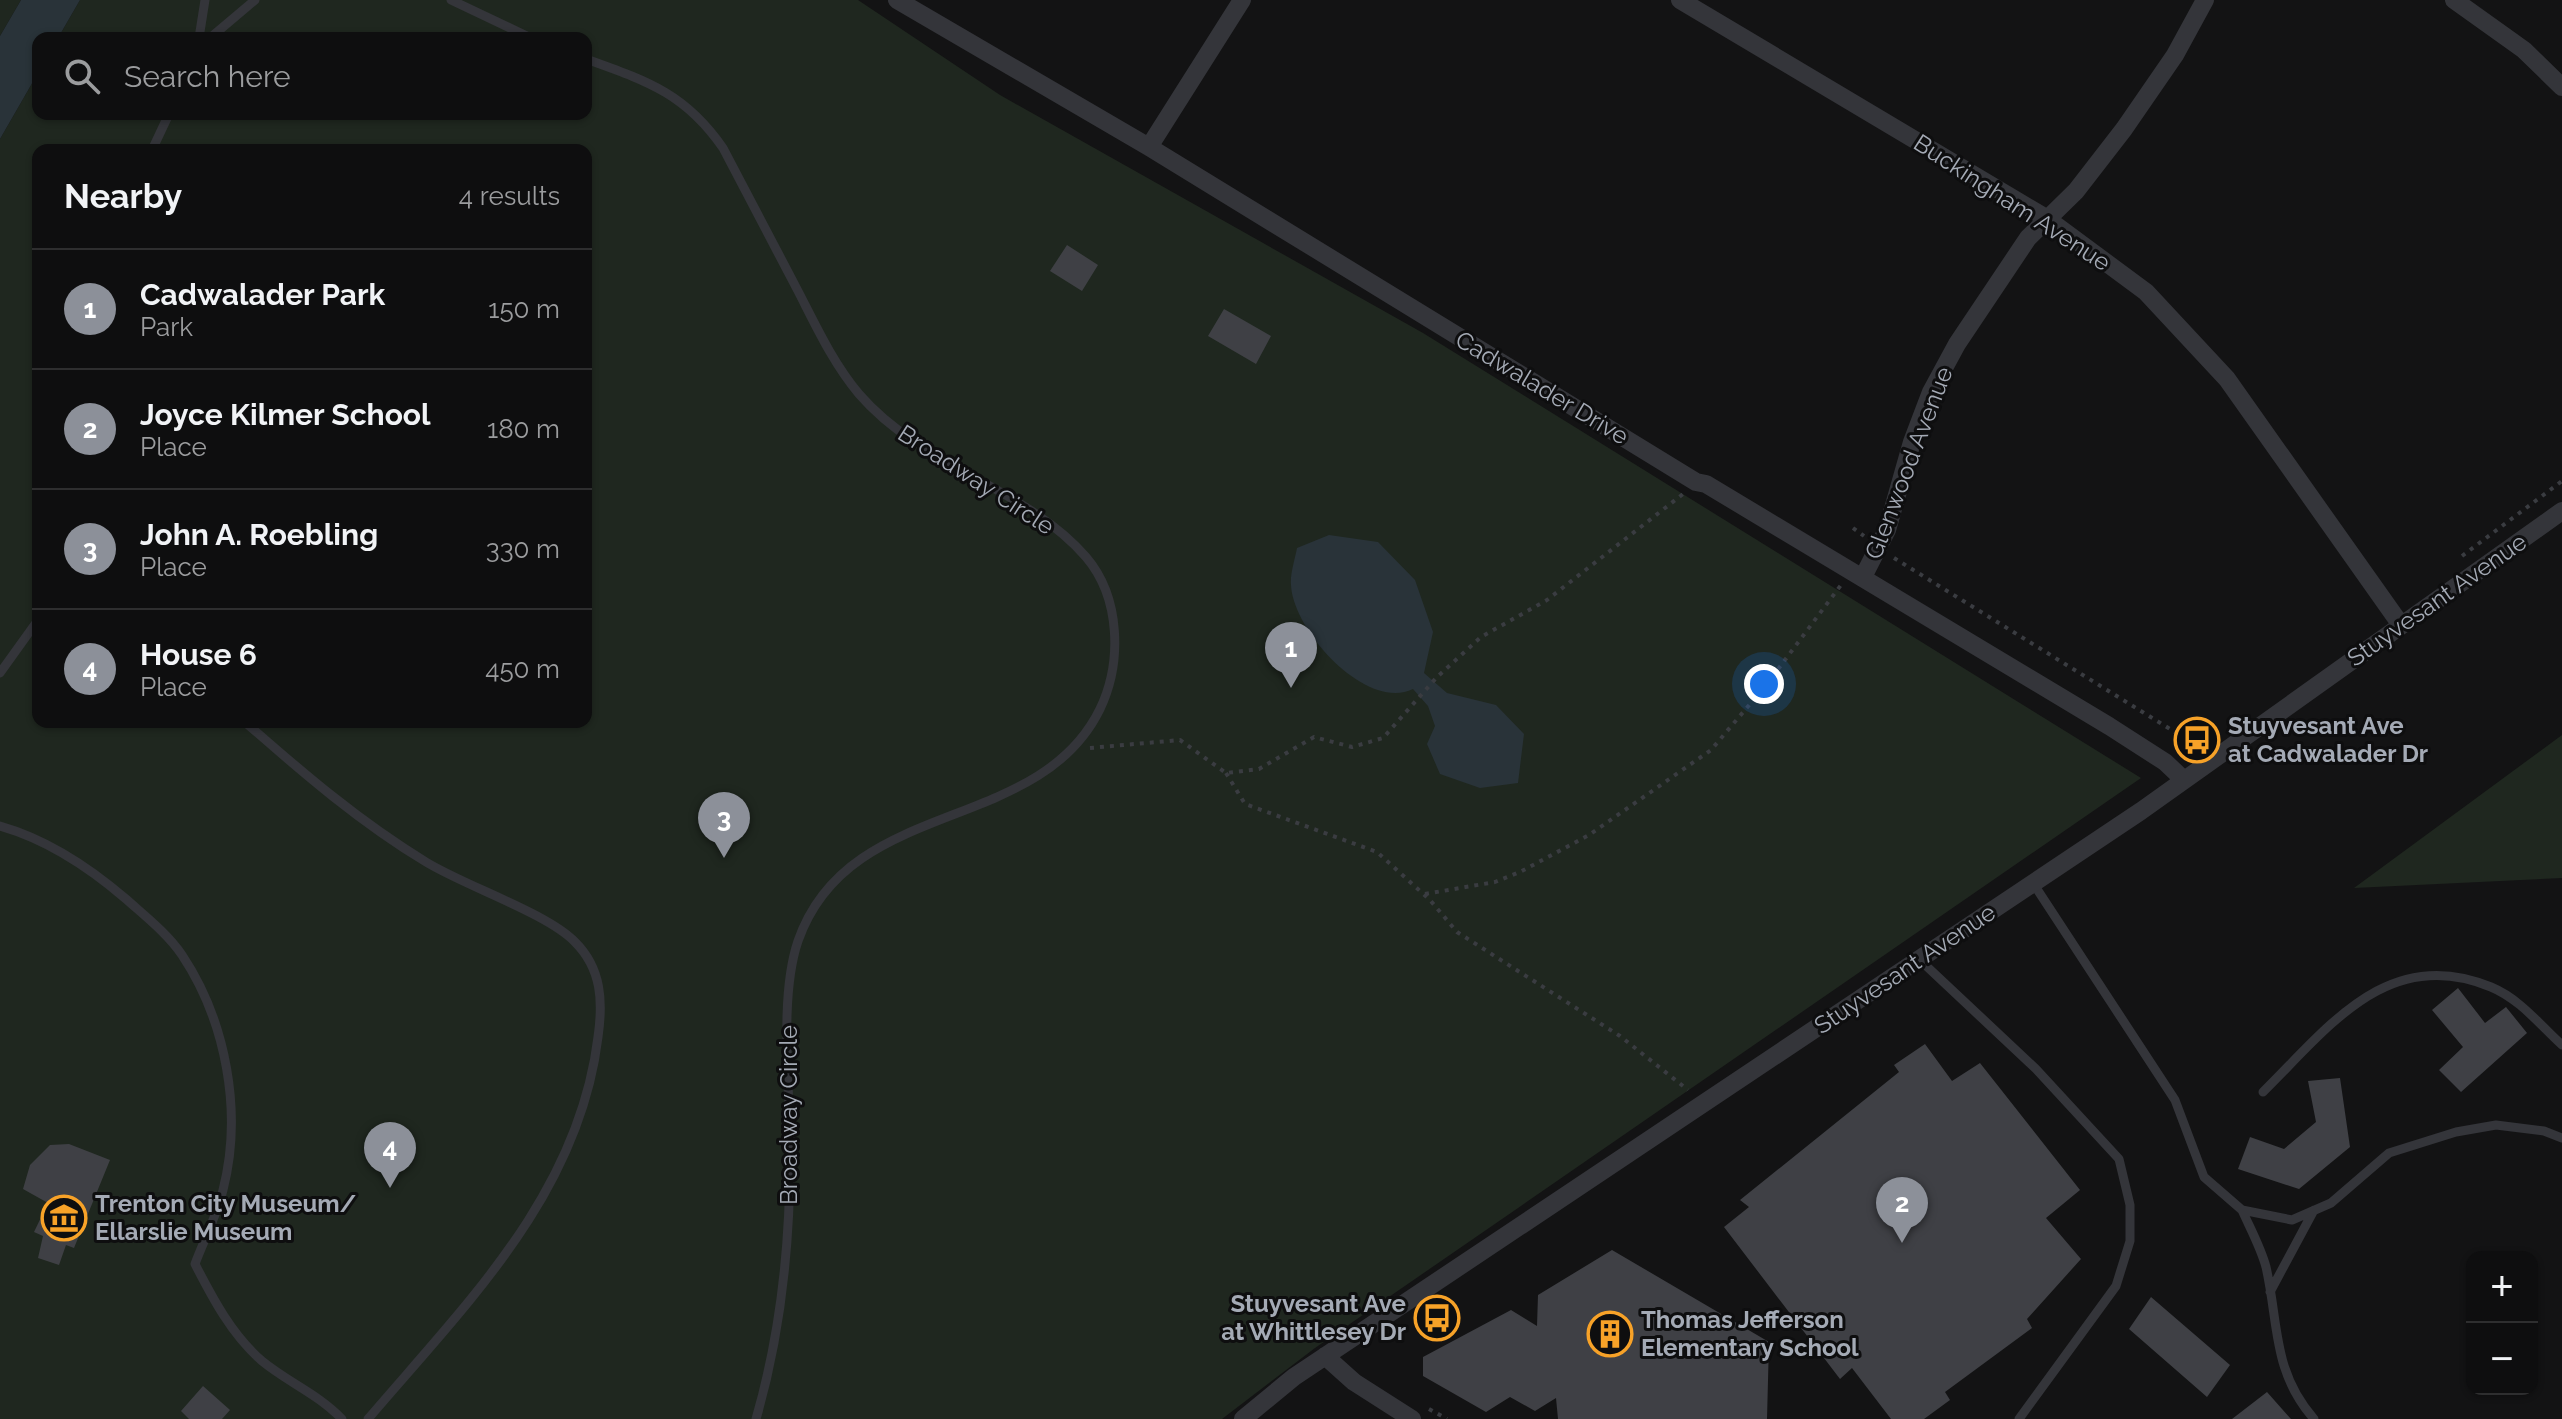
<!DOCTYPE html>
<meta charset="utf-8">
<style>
:root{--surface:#0e0e0f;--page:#1c1c1d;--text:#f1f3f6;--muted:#9b9c9e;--line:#2e2e2f;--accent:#8c9099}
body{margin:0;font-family:Raleway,sans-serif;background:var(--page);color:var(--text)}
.controls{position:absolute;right:24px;bottom:24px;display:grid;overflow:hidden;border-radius:16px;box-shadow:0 2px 6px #0004}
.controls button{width:72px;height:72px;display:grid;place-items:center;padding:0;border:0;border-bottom:2px solid var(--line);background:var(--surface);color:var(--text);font:40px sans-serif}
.you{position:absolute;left:1764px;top:684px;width:28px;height:28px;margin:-20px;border:6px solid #fff;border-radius:50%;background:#1a73e8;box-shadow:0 0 0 12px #1a73e833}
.badge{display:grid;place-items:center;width:52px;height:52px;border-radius:50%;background:var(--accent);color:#fff;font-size:26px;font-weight:700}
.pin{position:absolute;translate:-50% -66px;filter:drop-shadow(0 2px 4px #0008)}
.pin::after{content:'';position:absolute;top:42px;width:28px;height:24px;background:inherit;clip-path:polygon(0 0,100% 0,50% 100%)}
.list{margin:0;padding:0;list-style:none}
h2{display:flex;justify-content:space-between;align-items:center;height:104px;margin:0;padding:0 32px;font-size:34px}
h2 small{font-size:26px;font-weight:400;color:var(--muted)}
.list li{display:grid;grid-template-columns:52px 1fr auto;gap:24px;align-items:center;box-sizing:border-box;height:120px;padding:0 32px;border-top:2px solid var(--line)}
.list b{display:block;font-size:30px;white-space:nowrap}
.list p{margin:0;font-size:26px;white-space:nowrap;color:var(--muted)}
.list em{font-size:26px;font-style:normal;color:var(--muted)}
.icon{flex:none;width:44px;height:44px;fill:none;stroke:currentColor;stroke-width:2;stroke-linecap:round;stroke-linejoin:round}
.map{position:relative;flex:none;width:2562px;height:1419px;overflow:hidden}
.search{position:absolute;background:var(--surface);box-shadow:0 2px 6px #0004;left:32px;top:32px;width:560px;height:88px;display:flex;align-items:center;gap:20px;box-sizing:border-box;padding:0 28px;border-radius:16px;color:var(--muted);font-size:30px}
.panel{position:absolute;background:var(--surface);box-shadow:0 2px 6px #0004;left:32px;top:144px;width:560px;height:584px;border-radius:16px}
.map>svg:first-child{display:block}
.green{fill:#1f271f;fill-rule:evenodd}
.water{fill:#293339}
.building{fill:#3f4045}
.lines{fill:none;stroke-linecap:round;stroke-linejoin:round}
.path{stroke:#3a3c41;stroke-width:4;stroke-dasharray:4 6;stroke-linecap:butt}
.service{stroke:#34353a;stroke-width:9}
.minor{stroke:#34353a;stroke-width:18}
.labels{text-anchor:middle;stroke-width:6;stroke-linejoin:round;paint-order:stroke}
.street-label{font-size:24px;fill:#a4aab5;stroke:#0e0e0f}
.poi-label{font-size:24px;font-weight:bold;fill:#a4aab5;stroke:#0e0e0f;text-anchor:start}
</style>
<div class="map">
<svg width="2562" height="1419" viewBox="0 0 2562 1419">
<rect width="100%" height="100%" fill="#131314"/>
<!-- green -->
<path class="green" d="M0 0H21L0 36Z
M80 0H858L1000 95 1423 333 2141 778 1315 1348 1222 1419H0V139L38 73V114H586V38H58ZM38 150H586V722H38Z
M2562 735V878L2354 888Z"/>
<!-- water -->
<path class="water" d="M21 0H80L58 38H38V73L0 139V36Z
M1329 535 1378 542 1415 580 1433 632 1424 673 1447 693 1496 705 1524 734 1518 783 1480 788 1440 774 1427 744 1435 726 1428 706 1413 689C1367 712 1293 631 1291 585 1290 574 1295 559 1297 548Z"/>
<!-- building -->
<path class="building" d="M1067 245 1098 265 1082 291 1050 271Z
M1224 309 1271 336 1256 364 1208 336Z
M2458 988 2485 1023 2506 1007 2527 1033 2461 1092 2439 1070 2463 1047 2432 1010Z
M1925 1044 1952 1081 1980 1063 2080 1190 2046 1218 2081 1259 2027 1319 2032 1328 1945 1392 1950 1400 1924 1419H1891L1852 1368 1840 1379 1724 1227 1749 1207 1740 1200 1899 1072 1894 1065Z
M2340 1078 2350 1147 2299 1189 2238 1169 2250 1137 2284 1149 2316 1122 2308 1081Z
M69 1144 110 1160 74 1248 66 1245 59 1265 38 1258 43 1236 34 1232 48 1203 23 1189 30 1165 50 1145Z
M1612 1250 1769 1342 1767 1419H1558L1556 1398 1535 1411 1510 1397 1486 1412 1423 1376V1357L1511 1310 1537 1326 1538 1295Z
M2151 1297 2230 1365 2207 1397 2129 1329Z
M203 1386 230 1410 222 1419H189L181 1411Z
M2267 1392 2291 1419H2232Z"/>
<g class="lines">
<!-- path -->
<path class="path" d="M1853 528 1864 536
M2462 556 2562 481
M1894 558 2199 747
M1090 748 1180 740 1226 773 1259 769 1314 737 1352 747 1383 738 1437 677 1481 637 1547 600 1683 494
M1226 773 1245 804 1377 852 1430 900 1457 932 1620 1036 1688 1090
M1425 894 1495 882 1520 872 1589 835 1711 750 1767 684 1841 585
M1429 1409 1447 1419"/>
<!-- service -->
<path class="service" d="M451 0 531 38
M199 38 205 0
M210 38 255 0
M586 59C647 81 685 93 723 148 748 196 773 243 798 291 816 326 833 363 859 394 922 467 1028 489 1086 557 1121 598 1122 663 1100 709 1038 836 849 795 798 941 778 1000 791 1094 790 1157 790 1246 781 1333 756 1419
M152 150 169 114
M0 673 38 620
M245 722C303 773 360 822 426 862 465 886 547 913 575 942 602 969 603 1002 598 1037 579 1194 466 1304 368 1419
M0 826C46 839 90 868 126 899 145 916 168 934 182 955 226 1021 243 1112 223 1190 217 1215 204 1240 195 1264 213 1299 232 1335 262 1361 289 1383 318 1394 342 1419
M2033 883 2175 1100 2204 1177 2242 1210 2292 1220 2331 1203 2389 1153 2456 1132 2496 1125 2544 1131 2562 1138
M1921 961 2036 1069 2119 1159 2130 1205V1241L2116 1286 2019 1419
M2263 1092C2328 1028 2388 944 2491 987 2520 999 2540 1025 2562 1045
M2242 1210C2250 1228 2261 1248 2266 1267 2279 1324 2272 1371 2314 1419
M2270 1292 2314 1210"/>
<!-- minor -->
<path class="minor" d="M897 0 1149 147 1696 482 1706 484 2109 726 2165 762 2184 780
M1680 0 2046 218 2146 292 2227 379 2401 625
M2454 0 2524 50 2562 87
M1149 147 1242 0
M1863 577 1887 530 1912 442 1931 392 1957 344 2028 238 2076 191 2124 129 2175 55 2205 0
M1325 1356 1354 1382 1412 1419
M1243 1419 1294 1377 2141 811 2562 511"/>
</g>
<!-- icons -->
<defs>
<g id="bus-ring" transform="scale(2.3)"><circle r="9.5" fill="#0e0e0f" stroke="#f7a228" stroke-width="1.5"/><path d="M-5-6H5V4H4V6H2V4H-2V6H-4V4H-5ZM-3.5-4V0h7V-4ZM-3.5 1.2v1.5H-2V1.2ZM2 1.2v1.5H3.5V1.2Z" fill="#f7a228"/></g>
<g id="museum-ring" transform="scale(2.3)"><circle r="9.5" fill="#0e0e0f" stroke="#f7a228" stroke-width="1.5"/><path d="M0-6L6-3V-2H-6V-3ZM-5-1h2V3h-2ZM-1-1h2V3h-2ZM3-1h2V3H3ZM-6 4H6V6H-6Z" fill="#f7a228"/></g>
<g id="building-ring" transform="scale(2.3)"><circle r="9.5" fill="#0e0e0f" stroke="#f7a228" stroke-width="1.5"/><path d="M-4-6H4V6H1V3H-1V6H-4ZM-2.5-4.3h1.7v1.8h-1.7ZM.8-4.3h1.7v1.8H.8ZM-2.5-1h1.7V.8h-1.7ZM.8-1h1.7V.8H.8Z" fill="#f7a228"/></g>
</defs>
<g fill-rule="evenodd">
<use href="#bus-ring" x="2197" y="740"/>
<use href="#museum-ring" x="64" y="1218"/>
<use href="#bus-ring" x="1437" y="1318"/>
<use href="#building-ring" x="1610" y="1334"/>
</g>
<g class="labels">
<!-- street labels -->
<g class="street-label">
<text transform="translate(2012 203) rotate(33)" y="8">Buckingham Avenue</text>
<text transform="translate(1542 388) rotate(31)" y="8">Cadwalader Drive</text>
<text transform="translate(1909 463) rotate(-69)" y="8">Glenwood Avenue</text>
<text transform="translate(976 480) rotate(33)" y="8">Broadway Circle</text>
<text transform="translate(2437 600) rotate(-35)" y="8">Stuyvesant Avenue</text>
<text transform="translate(1905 969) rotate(-34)" y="8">Stuyvesant Avenue</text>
<text transform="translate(789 1115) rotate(-90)" y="8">Broadway Circle</text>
</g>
<!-- poi labels -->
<g class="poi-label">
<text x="2228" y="734">Stuyvesant Ave<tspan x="2228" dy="28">at Cadwalader Dr</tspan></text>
<text x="95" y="1212">Trenton City Museum/<tspan x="95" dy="28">Ellarslie Museum</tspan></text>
<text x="1406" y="1312" text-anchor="end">Stuyvesant Ave<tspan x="1406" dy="28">at Whittlesey Dr</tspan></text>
<text x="1641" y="1328">Thomas Jefferson<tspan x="1641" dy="28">Elementary School</tspan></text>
</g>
</g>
</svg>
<div class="controls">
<button>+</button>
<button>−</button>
</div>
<div class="you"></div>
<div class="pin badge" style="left:1291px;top:688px">1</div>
<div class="pin badge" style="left:1902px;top:1243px">2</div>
<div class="pin badge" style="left:724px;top:858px">3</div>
<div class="pin badge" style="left:390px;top:1188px">4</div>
<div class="search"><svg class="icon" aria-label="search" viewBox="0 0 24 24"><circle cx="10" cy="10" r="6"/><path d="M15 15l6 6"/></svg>Search here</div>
<section class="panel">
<h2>Nearby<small>4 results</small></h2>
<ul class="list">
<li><span class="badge">1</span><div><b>Cadwalader Park</b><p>Park</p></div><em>150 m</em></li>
<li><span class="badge">2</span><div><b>Joyce Kilmer School</b><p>Place</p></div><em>180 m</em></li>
<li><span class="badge">3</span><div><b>John A. Roebling</b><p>Place</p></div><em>330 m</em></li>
<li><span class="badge">4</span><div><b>House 6</b><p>Place</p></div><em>450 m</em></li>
</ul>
</section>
</div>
